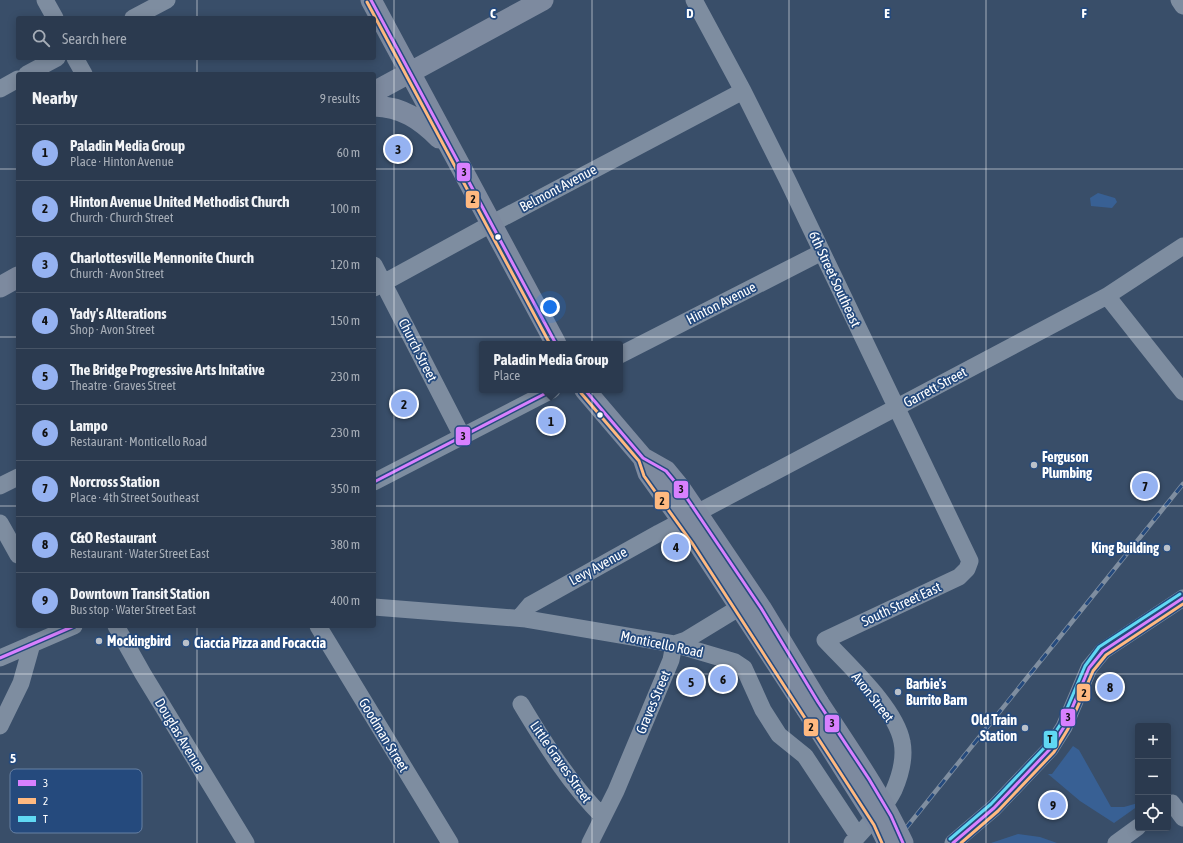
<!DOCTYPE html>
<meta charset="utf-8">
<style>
:root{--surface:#2b3a4f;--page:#334156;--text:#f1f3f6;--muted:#a6adb7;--line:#475466;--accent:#95b2f1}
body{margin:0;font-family:"Asap Condensed",sans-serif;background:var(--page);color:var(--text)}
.controls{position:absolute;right:12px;bottom:12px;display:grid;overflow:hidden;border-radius:4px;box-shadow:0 2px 10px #0003}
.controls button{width:36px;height:36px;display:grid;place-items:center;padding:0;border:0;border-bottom:1px solid var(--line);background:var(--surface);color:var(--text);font:20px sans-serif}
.you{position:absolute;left:550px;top:307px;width:14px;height:14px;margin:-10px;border:3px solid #fff;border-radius:50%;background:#1a73e8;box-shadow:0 0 0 6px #1a73e833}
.badge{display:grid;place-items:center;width:26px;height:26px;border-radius:50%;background:var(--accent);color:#111;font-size:13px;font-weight:700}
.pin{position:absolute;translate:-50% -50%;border:2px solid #fff;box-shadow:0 1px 4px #0006}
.popup{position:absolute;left:479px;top:341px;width:144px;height:52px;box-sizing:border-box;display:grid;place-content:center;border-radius:4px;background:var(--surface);filter:drop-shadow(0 1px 3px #0005);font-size:13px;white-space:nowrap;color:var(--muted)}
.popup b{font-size:15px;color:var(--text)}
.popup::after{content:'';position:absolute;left:50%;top:100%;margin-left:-8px;border:8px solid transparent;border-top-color:var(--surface)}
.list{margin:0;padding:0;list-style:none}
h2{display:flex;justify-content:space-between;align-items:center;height:52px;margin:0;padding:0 16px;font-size:17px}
h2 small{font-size:13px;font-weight:400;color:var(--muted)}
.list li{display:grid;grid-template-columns:26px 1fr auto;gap:12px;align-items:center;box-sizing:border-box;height:56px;padding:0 16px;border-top:1px solid var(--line)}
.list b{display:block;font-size:15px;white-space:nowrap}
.list p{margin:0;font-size:13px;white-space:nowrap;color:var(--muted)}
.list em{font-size:13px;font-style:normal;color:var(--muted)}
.icon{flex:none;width:22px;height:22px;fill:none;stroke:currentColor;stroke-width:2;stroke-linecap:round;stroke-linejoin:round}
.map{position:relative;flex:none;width:1183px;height:843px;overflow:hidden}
.search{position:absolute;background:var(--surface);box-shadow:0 2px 10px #0003;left:16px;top:16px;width:360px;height:44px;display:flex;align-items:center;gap:10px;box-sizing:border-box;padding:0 14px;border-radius:4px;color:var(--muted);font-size:15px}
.panel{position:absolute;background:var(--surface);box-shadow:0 2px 10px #0003;left:16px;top:72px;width:360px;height:556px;border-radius:4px}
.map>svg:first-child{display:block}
.green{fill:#386094}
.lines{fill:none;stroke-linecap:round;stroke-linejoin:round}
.minor{stroke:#7e8da0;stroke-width:17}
.major{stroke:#7d8a9f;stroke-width:21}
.rail-casing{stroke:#7f8ea0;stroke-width:4.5}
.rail{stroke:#254a7d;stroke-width:3;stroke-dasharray:9;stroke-linecap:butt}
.major-bridge{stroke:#7d8a9f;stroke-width:21}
.bus-1-casing{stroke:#254a7d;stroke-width:6}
.bus-2-casing{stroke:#254a7d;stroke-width:6}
.bus-3-casing{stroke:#254a7d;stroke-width:6}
.bus-1{stroke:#d880ff;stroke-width:3}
.bus-2{stroke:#ffb980;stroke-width:3}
.bus-3{stroke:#60d8f3;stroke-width:3}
.grid{fill:none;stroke:#fff;stroke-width:1;stroke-opacity:0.55}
.bus-dot{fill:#fff;stroke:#254a7d;stroke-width:1.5}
.poi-dot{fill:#bac1ca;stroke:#254a7d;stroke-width:1.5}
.labels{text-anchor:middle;stroke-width:3.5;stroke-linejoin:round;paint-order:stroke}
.street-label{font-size:14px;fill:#fff;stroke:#254a7d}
.poi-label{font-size:14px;font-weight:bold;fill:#fff;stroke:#254a7d;text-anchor:start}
.key{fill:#254a7d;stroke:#6680a4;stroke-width:1}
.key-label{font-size:11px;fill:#fff}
.grid-label{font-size:13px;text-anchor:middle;font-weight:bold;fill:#fff;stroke:#254a7d;stroke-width:3.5;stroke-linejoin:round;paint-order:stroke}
.line-badge{stroke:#254a7d;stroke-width:1.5}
.pale-badge-label{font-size:11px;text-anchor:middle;font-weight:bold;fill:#111}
</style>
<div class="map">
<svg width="1183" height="843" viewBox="0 0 1183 843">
<rect width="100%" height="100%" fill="#394e69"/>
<!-- green -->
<path class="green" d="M1098 193 1115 198 1117 202 1112 208 1091 206 1090 198Z
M1073 746 1079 750 1111 807H1124L1138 803V806L1114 823 1080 801 1048 774H1052Z
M1018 834 1040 837 1057 843H991Z"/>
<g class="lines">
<!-- minor -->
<path class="minor" d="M45 0 55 18
M694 0 743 91 788 181 970 561 967 569 959 577 825 640C849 666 896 708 902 742 905 757 900 776 894 790 884 810 866 826 852 843
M1179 0 1183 6
M133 18 167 0
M75 58 84 74
M27 74 57 58
M0 89 18 79
M374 265 462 436
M374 288 491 224 743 91
M1107 296 1183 392
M620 355 822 252
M374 482 552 390
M0 486 18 477
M0 523 18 555
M374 607 526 619 674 644 735 662 744 668 763 710 779 735 805 756 858 836
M519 618 530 605 659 533 1107 296 1183 246
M116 626 143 674 246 843
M318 626 450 843
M674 644 686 640 750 601
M0 658 74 626
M521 704C545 744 570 784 603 817
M0 726 21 683 32 644
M1172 803 1183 818
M590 843 616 791 671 660 674 644
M953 843 994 808 1050 749 1064 727 1089 668 1103 651 1183 598
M1116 843 1138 827"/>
<!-- major -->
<path class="major" d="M371 0 556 344
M374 92 543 0
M374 106C402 107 420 119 439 138
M0 287 18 277
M585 390 643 458 666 471 680 488 761 608 818 702
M643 458 648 473 696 540 807 710"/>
<!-- rail casing -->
<g class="rail-casing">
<path id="rail" d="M894 843 1183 484"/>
</g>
<!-- rail -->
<use href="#rail" class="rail"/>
<!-- major-bridge -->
<path class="major-bridge" d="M818 702C848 748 880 793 903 843
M807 710 878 823 888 843"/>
<!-- bus-1 casing -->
<g class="bus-1-casing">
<path id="bus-1" d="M371 0 556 344
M585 390 643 458 666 471 680 488 761 608 818 702 869 779 891 816 903 843
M374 482 552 390
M0 658 74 626
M953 843 994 808 1050 749 1064 727 1089 668 1103 651 1183 598"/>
</g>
<!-- bus-2 casing -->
<g class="bus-2-casing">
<path id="bus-2" d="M367 2 550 344
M581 393 639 461 644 476 692 543 874 825 882 843
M961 843 998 811 1054 752 1068 729 1093 671 1106 655 1183 604"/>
</g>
<!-- bus-3 casing -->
<g class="bus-3-casing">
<path id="bus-3" d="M950 839 991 804 1046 746 1060 725 1085 666 1099 647 1180 594"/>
</g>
<!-- bus-1 -->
<use href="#bus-1" class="bus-1"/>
<!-- bus-2 -->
<use href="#bus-2" class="bus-2"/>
<!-- bus-3 -->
<use href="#bus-3" class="bus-3"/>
</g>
<!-- grid -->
<path class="grid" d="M197 0V18M394 0V843M592 0V843M789 0V843M986 0V843M197 58V74M0 169H18M374 169H1183M0 337H18M374 337H1183M0 506H18M374 506H1183M197 626V843M0 674H1183"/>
<!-- markers -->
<g class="bus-dot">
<circle cx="498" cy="237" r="3.5"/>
<circle cx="600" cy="415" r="3.5"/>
</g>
<g class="poi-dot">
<circle cx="1034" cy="465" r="4"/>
<circle cx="1167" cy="548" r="4"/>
<circle cx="99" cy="641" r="4"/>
<circle cx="186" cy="643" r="4"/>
<circle cx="898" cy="692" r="4"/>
<circle cx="1025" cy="728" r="4"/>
</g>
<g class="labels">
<!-- street labels -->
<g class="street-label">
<text transform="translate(558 188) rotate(-28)" y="5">Belmont Avenue</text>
<text transform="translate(835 279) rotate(65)" y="5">6th Street Southeast</text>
<text transform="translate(721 303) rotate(-27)" y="5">Hinton Avenue</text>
<text transform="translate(418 350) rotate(63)" y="5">Church Street</text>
<text transform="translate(935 387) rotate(-28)" y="5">Garrett Street</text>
<text transform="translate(598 566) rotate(-29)" y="5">Levy Avenue</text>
<text transform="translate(901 604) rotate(-25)" y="5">South Street East</text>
<text transform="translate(662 644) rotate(12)" y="5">Monticello Road</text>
<text transform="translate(873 697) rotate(52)" y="5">Avon Street</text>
<text transform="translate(653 702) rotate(-67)" y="5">Graves Street</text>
<text transform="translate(180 735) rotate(59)" y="5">Douglas Avenue</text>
<text transform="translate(384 735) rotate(59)" y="5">Goodman Street</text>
<text transform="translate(561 762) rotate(55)" y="5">Little Graves Street</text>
</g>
<!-- poi labels -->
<g class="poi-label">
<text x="1042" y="462">Ferguson<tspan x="1042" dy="16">Plumbing</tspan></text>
<text x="1159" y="553" text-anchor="end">King Building</text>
<text x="107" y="646">Mockingbird</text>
<text x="194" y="648">Ciaccia Pizza and Focaccia</text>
<text x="906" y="689">Barbie's<tspan x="906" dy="16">Burrito Barn</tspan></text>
<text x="1017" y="725" text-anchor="end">Old Train<tspan x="1017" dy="16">Station</tspan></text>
</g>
</g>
<!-- legend -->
<rect x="10" y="769" width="132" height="64" rx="6" class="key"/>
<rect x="18" y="780" width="18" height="6" fill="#d880ff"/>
<rect x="18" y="798" width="18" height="6" fill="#ffb980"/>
<rect x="18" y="816" width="18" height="6" fill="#60d8f3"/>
<g class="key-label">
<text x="43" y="787">3</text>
<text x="43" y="805">2</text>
<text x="43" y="823">T</text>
</g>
<g class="grid-label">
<text x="493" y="18">C</text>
<text x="690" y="18">D</text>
<text x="887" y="18">E</text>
<text x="1084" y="18">F</text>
<text x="13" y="763">5</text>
</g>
<g class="line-badge">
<rect x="456" y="162" width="15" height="20" rx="4" fill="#d880ff"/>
<rect x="465" y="190" width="15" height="19" rx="4" fill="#ffb980"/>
<rect x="455" y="426" width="16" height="20" rx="4" fill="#d880ff"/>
<rect x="673" y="480" width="16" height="19" rx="4" fill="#d880ff"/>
<rect x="654" y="491" width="16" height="19" rx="4" fill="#ffb980"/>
<rect x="1076" y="683" width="15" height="19" rx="4" fill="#ffb980"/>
<rect x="1060" y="708" width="16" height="19" rx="4" fill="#d880ff"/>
<rect x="824" y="714" width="16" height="19" rx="4" fill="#d880ff"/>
<rect x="803" y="718" width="16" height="19" rx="4" fill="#ffb980"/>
<rect x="1043" y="730" width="15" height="19" rx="4" fill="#60d8f3"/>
</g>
<g class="pale-badge-label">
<text x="464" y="176">3</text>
<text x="473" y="203">2</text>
<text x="463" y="440">3</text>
<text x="681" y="493">3</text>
<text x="662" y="505">2</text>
<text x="1084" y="697">2</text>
<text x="1068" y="721">3</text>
<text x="832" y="727">3</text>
<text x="811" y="731">2</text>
<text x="1050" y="743">T</text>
</g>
</svg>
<div class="controls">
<button>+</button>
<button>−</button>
<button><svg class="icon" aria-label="locate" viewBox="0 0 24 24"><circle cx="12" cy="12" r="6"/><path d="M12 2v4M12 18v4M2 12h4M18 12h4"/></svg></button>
</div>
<div class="you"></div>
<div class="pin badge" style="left:551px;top:421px">1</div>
<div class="popup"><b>Paladin Media Group</b>Place</div>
<div class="pin badge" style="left:404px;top:404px">2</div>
<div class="pin badge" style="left:398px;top:149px">3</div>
<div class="pin badge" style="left:676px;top:547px">4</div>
<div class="pin badge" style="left:691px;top:682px">5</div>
<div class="pin badge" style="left:723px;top:679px">6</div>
<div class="pin badge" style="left:1145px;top:486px">7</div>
<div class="pin badge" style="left:1110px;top:687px">8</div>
<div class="pin badge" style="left:1053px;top:805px">9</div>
<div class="search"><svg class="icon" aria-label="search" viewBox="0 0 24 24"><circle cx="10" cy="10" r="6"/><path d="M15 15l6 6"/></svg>Search here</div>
<section class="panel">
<h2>Nearby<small>9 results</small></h2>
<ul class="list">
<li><span class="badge">1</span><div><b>Paladin Media Group</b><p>Place · Hinton Avenue</p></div><em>60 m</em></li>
<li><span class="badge">2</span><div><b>Hinton Avenue United Methodist Church</b><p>Church · Church Street</p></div><em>100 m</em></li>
<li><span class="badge">3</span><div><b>Charlottesville Mennonite Church</b><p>Church · Avon Street</p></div><em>120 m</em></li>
<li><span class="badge">4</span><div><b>Yady's Alterations</b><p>Shop · Avon Street</p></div><em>150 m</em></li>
<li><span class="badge">5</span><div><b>The Bridge Progressive Arts Initative</b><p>Theatre · Graves Street</p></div><em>230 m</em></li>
<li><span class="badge">6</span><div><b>Lampo</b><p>Restaurant · Monticello Road</p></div><em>230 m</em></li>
<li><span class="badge">7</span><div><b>Norcross Station</b><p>Place · 4th Street Southeast</p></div><em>350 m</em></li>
<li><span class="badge">8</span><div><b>C&amp;O Restaurant</b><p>Restaurant · Water Street East</p></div><em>380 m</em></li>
<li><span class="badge">9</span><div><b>Downtown Transit Station</b><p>Bus stop · Water Street East</p></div><em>400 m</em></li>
</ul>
</section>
</div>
